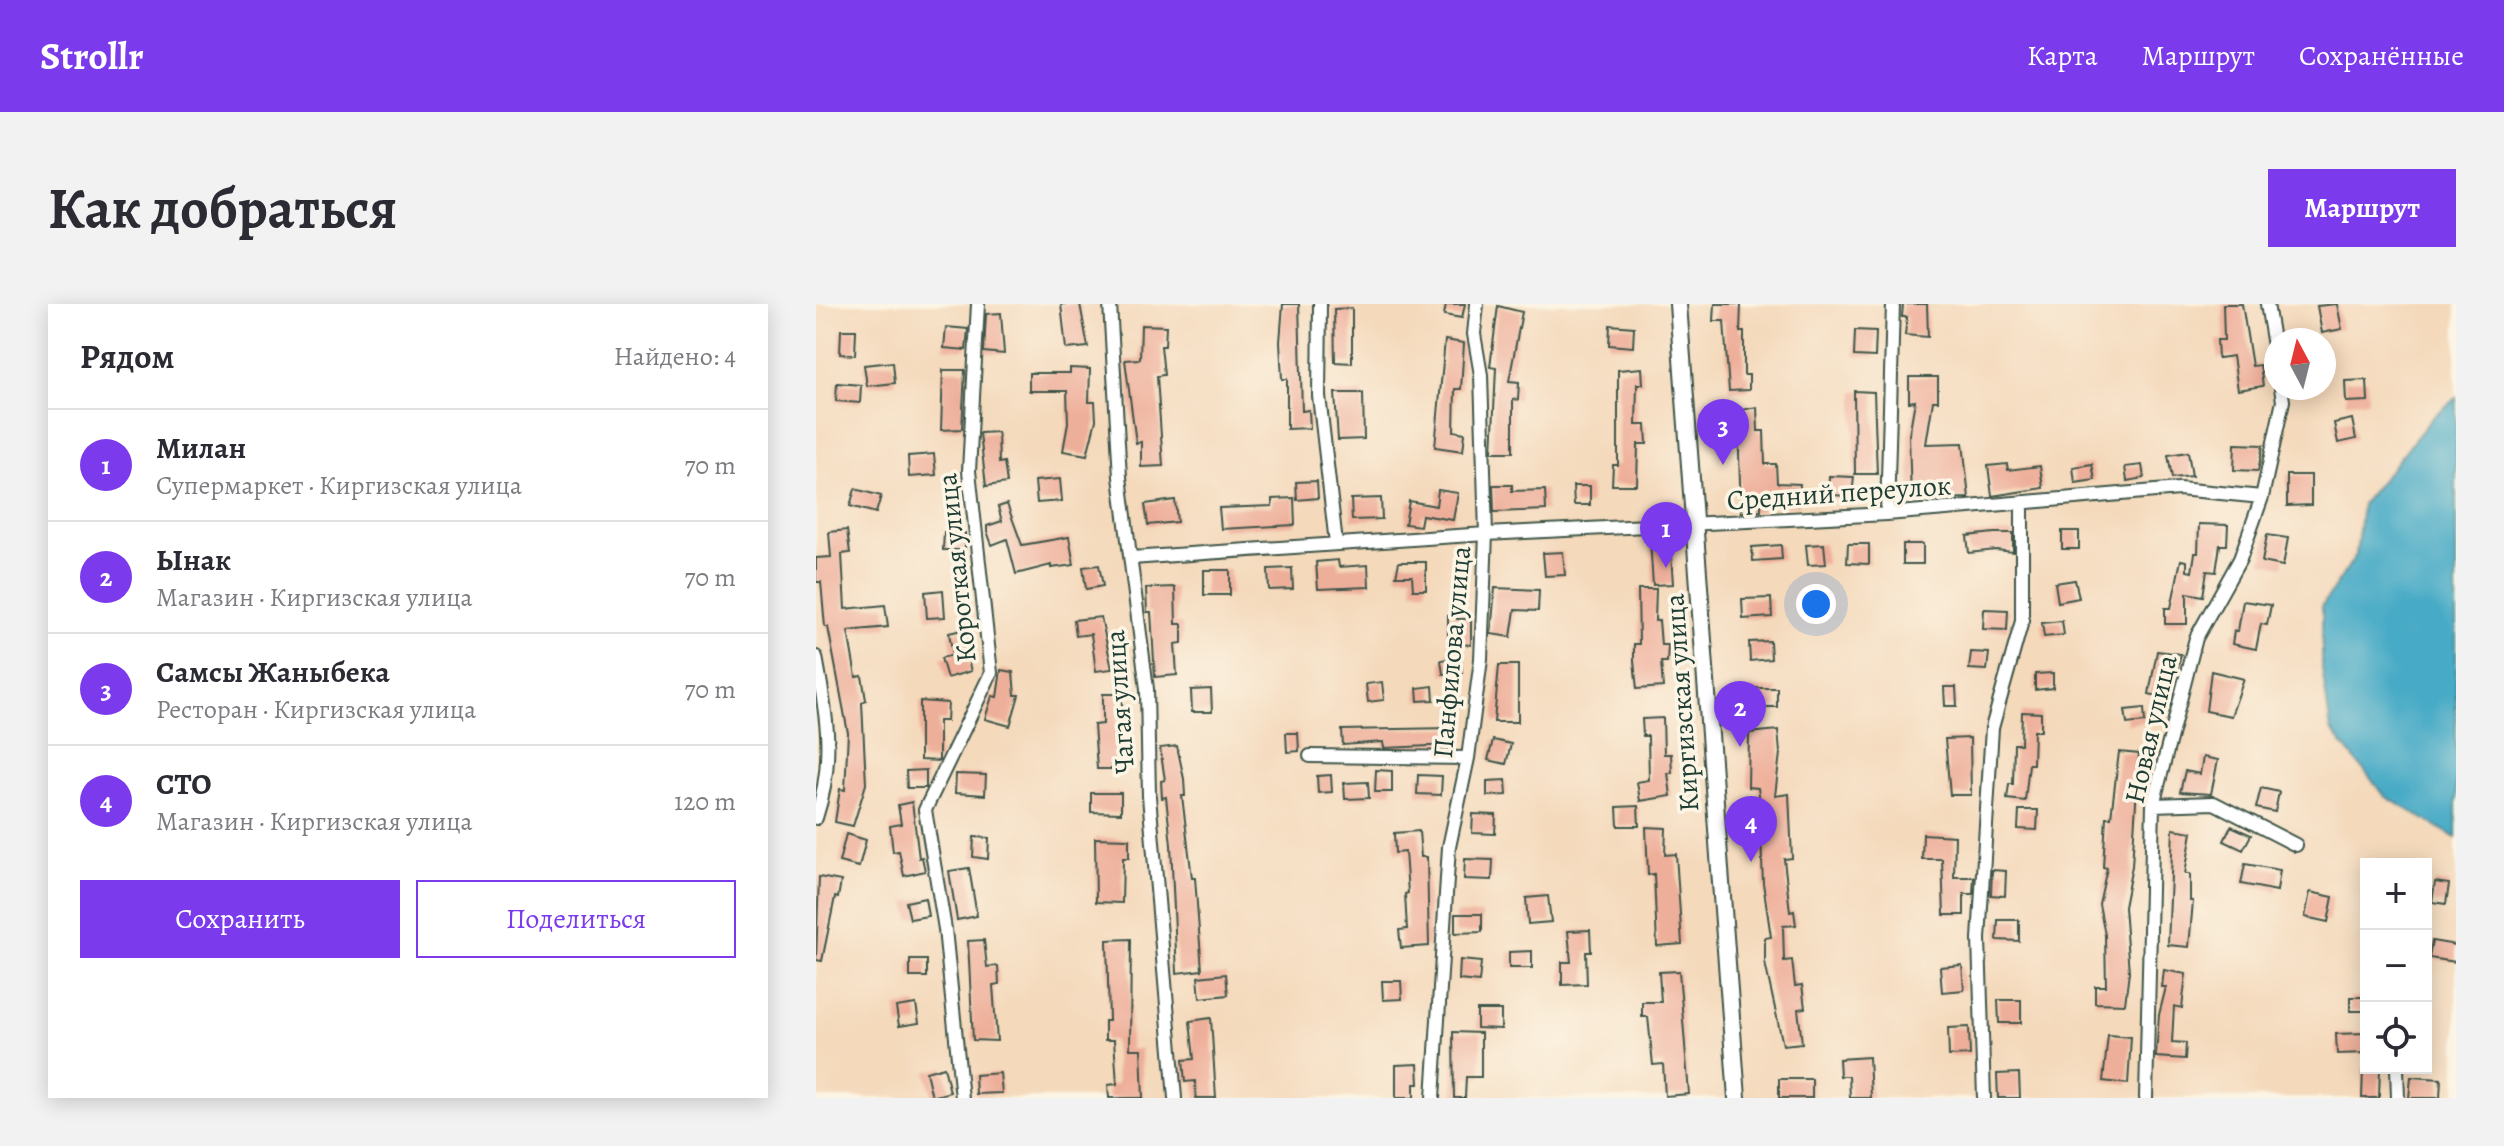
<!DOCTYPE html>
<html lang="ru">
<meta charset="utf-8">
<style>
:root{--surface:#fff;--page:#f2f2f3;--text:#2b2b33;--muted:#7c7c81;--line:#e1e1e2;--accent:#7c3aed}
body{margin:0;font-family:Alegreya,serif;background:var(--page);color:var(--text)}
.controls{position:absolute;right:24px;bottom:24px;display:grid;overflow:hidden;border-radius:0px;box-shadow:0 4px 20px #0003}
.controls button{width:72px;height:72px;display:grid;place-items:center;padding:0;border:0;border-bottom:2px solid var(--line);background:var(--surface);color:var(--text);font:40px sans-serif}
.compass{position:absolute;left:1448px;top:24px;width:72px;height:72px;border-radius:50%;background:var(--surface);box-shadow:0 4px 20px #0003;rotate:353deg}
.you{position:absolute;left:1000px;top:300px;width:28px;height:28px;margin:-20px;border:6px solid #fff;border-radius:50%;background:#1a73e8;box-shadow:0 0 0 12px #1a73e833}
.badge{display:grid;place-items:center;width:52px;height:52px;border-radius:50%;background:var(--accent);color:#fff;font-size:26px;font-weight:700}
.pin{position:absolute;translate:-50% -66px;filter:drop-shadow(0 2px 4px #0008)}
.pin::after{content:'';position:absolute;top:42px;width:28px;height:24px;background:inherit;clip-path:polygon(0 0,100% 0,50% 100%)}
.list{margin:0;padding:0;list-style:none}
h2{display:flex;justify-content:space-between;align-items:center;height:104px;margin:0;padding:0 32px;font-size:34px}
h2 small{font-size:26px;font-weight:400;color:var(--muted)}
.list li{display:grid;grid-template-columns:52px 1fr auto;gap:24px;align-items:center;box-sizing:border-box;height:112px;padding:0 32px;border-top:2px solid var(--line)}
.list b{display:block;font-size:30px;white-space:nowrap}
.list p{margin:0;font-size:26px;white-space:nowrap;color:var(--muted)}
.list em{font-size:26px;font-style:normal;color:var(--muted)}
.actions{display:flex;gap:16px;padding:24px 32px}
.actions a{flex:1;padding:18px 0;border:2px solid var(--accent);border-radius:0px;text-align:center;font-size:28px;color:var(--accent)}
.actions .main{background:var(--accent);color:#fff}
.icon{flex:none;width:44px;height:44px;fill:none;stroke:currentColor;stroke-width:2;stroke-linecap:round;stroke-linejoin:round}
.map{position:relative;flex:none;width:1640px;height:794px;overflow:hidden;border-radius:0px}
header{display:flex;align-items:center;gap:48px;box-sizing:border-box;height:112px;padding:0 40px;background:var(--accent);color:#fff}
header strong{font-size:38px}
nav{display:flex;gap:44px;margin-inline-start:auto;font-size:28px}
.intro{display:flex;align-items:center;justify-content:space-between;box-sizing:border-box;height:192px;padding:0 48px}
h1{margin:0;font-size:56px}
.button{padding:20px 36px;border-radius:0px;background:var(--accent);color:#fff;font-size:28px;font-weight:700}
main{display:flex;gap:48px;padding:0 48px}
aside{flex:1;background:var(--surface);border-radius:0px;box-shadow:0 4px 20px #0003}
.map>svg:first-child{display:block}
.water{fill:#47aac6;stroke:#33747d;stroke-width:2}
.building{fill:#eeaf9a}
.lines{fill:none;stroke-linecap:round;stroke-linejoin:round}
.minor-casing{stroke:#3f5448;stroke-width:16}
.secondary-casing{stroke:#3f5448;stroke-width:20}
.minor{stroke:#fff;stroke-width:12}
.secondary{stroke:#fff;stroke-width:16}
.labels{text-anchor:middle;stroke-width:7;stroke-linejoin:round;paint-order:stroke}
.street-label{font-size:28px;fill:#1f3d34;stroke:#fcf5e5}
</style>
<header>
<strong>Strollr</strong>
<nav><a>Карта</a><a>Маршрут</a><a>Сохранённые</a></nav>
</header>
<div class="intro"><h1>Как добраться</h1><a class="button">Маршрут</a></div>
<main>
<aside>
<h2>Рядом<small>Найдено: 4</small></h2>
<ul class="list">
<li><span class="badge">1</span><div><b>Милан</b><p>Супермаркет · Киргизская улица</p></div><em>70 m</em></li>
<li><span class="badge">2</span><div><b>Ынак</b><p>Магазин · Киргизская улица</p></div><em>70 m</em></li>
<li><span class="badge">3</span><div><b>Самсы Жаныбека</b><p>Ресторан · Киргизская улица</p></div><em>70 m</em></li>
<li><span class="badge">4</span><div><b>СТО</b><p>Магазин · Киргизская улица</p></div><em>120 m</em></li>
</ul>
<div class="actions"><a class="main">Сохранить</a><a>Поделиться</a></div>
</aside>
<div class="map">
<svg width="1640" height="794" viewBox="0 0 1640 794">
<rect width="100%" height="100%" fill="#fcf5e5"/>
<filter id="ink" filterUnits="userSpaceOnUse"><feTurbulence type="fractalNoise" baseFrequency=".0125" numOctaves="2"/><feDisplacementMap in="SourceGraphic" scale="16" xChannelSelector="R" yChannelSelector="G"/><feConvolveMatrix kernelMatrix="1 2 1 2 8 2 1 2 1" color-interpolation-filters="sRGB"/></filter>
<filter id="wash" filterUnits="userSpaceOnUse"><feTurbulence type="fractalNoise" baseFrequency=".006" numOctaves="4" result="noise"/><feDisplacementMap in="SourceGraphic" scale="32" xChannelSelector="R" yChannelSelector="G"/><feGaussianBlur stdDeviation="1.8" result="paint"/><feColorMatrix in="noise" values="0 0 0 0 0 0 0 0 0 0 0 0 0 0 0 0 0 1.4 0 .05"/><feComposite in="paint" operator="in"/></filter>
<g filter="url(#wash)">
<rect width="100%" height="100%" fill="#f4d9bb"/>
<!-- water -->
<path class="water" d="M1640 94V534L1569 492 1515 426 1506 364V302L1540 251 1546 200 1616 114Z"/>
<g id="blocks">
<!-- building -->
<path class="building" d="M245 0H264L272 43 250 45Z
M467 0H483L486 107 493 106 494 124 471 125V75H466L464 38Z
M630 0H649L646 14 628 11Z
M899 0H925L924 28H928V71H933V86L913 87 908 17H898Z
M1087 0H1111L1112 33 1089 31 1091 13H1086Z
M1407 0H1426L1436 62 1444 61 1447 82 1422 86 1417 52 1402 54 1401 36H1408Z
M1521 0 1526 25 1506 29 1501 2Z
M682 2 706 8 693 77 703 78 702 96 697 95V148H676L680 64 674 63Z
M536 4V59L519 58 518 5Z
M185 9 188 50 168 48 170 10Z
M325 21 350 22 349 42H345L348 71 341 72 347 162 325 163V138L320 139 309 56 324 55Z
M794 21 818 23 817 43 793 41Z
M130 23 152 25 150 46 128 44Z
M25 26H40L39 51 24 50Z
M1039 26 1060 27 1059 53 1038 52Z
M629 36 648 39 645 85H639L638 127 649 129 647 147 619 143Z
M77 58 79 79 51 82 48 61Z
M254 64 274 65 273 98H279L280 116 271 151 247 147 252 119 251 87H213V69H254Z
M826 64 827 80H821L820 121H830L831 140H822L821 181H796L797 161H802V66Z
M127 66H149L146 125 125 126Z
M1093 73H1122V97H1117L1110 140 1147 139 1153 194 1095 196 1093 131 1099 97 1093 98Z
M1551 76 1552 97 1530 98 1529 77Z
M21 79 45 81 44 99 20 97Z
M1038 87 1058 88 1061 170H1039Z
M519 89H547L548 135 522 136Z
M941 103 942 127H948L949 160H960L961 179 984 180 983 201 945 200V207L925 208 922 120 885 121 884 114Z
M1536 115 1540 135 1522 139 1518 119Z
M182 128 183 159 188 158 191 179 170 182 164 129Z
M1419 140 1447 141 1442 167 1418 166Z
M1372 148 1376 172 1356 174 1352 151Z
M118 150 120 171 93 173 92 152Z
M1191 160 1192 166 1224 162 1227 184 1176 192 1172 162Z
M1276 160 1279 176 1259 179 1257 163Z
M1326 161 1328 174 1311 177 1309 163Z
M1471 171H1495V201L1471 202Z
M1013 172 1038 173 1036 192 1012 191Z
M244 175 246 197 221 199 219 177Z
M501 177 502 194 481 196 480 178Z
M677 181H696V187L729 186 730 206 678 208Z
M757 182H774V201H758Z
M39 185 65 192 60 209 34 202Z
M622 186 642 189 637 216 606 211 604 222 589 220 593 197 620 202Z
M478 194 479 221 405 225 403 204 456 202V195Z
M565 194 566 215 536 216 535 195Z
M359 196 361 218 332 221 329 200Z
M191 200 206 241 253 233 258 261 235 264V261L200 270 191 235 176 241 171 227V222L186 217 182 203Z
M1383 220 1412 221 1411 241H1404L1400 268 1391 267 1387 292 1371 289V320H1349V304H1355L1365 256 1371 257V267L1376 268 1379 249H1382Z
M31 226 34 249 26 250 29 305 69 301 72 323 32 327 40 373 46 372 50 396 46 399 50 480 37 522 19 518 24 485 29 486 32 429 12 323H9L5 278H0V254L15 253 13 228Z
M1246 227H1263V245H1246Z
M128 228 149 229V246H127Z
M1178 229H1197V248L1180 246 1153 249 1151 232Z
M1451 231 1472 234 1467 262 1446 258Z
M854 235 857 280 837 281 834 236Z
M1008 240 1010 260 992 261 990 241Z
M1032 240H1053V260L1031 259Z
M1087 240H1107V260H1087Z
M965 241 966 255 937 257 936 243Z
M747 248 749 271 729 272 727 249Z
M522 256 523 263 552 261 553 283 502 285 500 258Z
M583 258H610V286H597L596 272H580Z
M283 261 287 282 270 285 267 263Z
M476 264 477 285 453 286 452 265Z
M388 266H414V291H388Z
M1259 276 1263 294 1242 298 1239 279Z
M359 283 360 320H366V339L359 340 361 371 339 373 335 308H331L330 284Z
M679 284 723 286 722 307 699 306 695 333 675 330Z
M822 285H840L839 317 843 316 845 341H852L851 358H845L847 383 821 385 818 357V340H823Z
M127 286 129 313 111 314 109 288Z
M955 294 956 313 927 315 926 295Z
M1427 297 1455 301 1451 321 1445 320 1440 345 1416 340 1418 327H1422Z
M1168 305 1192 306 1191 326 1167 325Z
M641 311V315H655V341L644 340 646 368 627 370 625 356 632 355V312Z
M285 313 296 365 280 367 275 330 260 332 258 316Z
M1246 317 1248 331 1228 333 1226 319Z
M150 325 153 340 148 341 155 367 131 374 125 354 137 351 133 329Z
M954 337 955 355 934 357 933 338Z
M1341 347 1365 350 1354 395 1333 390Z
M1155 348 1173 349 1171 366 1153 365Z
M683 361H702V418H678Z
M185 366 197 368 199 391H203L194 422 169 415 176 392 181 393Z
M1395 367 1428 375 1415 412 1390 407Z
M1237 369V384L1219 386V370Z
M566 378 568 396 552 398 550 380Z
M617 382 618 396 602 397 601 384Z
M1128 383H1140L1141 402H1129Z
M935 384H961V403H935Z
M395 385 396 408H376L375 386Z
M287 390H306V413H301L304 452H309V465H281L278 421 287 420Z
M104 397 132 399 131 417H123V457L104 456Z
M1328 404 1329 418 1311 420 1309 406Z
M1206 408 1225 409V427H1218L1217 460H1213L1209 497 1191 495 1193 480H1197L1198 440H1205Z
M847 414 848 450H855L856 469H852L855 492 824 497 821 478 833 476 832 432H827L826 415Z
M635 424 636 441 568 444 567 438 527 441 526 426Z
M962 426 964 449 959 492 973 490 976 554 968 555 974 608 978 607 980 621 967 622 968 657 976 656 979 682 986 681 989 704 982 705 986 739 967 741 949 659V634L955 633 947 579 945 534H949L942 484 932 483 933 429Z
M470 429H482L483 447 471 448Z
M1154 434 1155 491H1134L1129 435Z
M677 436 695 440 690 460 672 456Z
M361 442 368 475 369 492H366L376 574H379L386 666 361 669 355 541 350 493 346 494 345 477 349 476 344 444Z
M1303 448 1323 450 1316 562 1308 603 1313 668 1309 700 1279 699V682H1290L1289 631 1283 600 1291 564 1287 563 1290 513H1295Z
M1387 453 1402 456 1395 490 1364 488 1369 467 1384 470Z
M110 466V484H91L90 467Z
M560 466 576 467V488H559Z
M140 470 170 471 169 491 139 489Z
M515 471 516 488 502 489 501 472Z
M602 471 626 472 625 491 601 490Z
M690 476 691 491 671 492V477Z
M552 478 553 494 529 495 528 479Z
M1445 484 1463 488 1459 508 1440 504Z
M275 489H305V509L275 508Z
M96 498 103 554 106 553 109 567 88 572 83 547 77 548 74 522 85 520 82 501Z
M822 502 823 522H802L801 503Z
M1203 506H1222L1221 526 1202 525Z
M657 510 680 511 679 530 656 529Z
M1415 522 1435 531 1427 546 1408 537Z
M830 523 850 524 849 551 860 550 866 640 841 642 838 570 832 571Z
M1357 525 1376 528 1369 570H1374V597H1377L1373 643 1352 641Z
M603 527 605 553H611L613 642 585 644 583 626 591 625 589 590 592 589 589 548 579 549 578 529Z
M30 530 50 536 43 563 23 558Z
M1107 530 1139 532 1138 573H1158L1157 590H1148V611H1128L1126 555H1106Z
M158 533 173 534 172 555 157 553Z
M279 534 313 535V554H307L306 599 280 598Z
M649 555 677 556 676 576 648 575Z
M1429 560 1464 566 1461 587 1425 580Z
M153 564 161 612 141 616 133 567Z
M1176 566 1190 567 1189 592 1175 591Z
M3 573 25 577 22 594 19 593 6 657 0 656Z
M1619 578 1633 580 1630 600 1616 598Z
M1494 588 1517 593 1512 618 1489 613Z
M732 592 735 618 712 620 710 594Z
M109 594 112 612 94 615 90 598Z
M639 610H666V628L639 629Z
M1182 616H1203V637L1181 636Z
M774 626 775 648H770L771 680 746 681V658H755L752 627Z
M315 635 314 745H325L327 794H293L292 781 301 780 298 736H289V717H293L291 636Z
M168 636 171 663 182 662 183 680 177 681 181 737 157 736 152 637Z
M1616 637 1640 641V658L1613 654Z
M716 647V664H693V648Z
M94 656H111V673H94Z
M644 656 665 658 663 678 643 676Z
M1146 661 1148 686 1126 688 1124 663Z
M1348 666 1370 670 1366 704 1358 702 1356 738 1370 739 1369 755 1340 753 1343 711 1350 683H1346Z
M863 667 873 790 849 792 847 760 837 761 832 713H826V698H845L843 668Z
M410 670 412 691 384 694 382 673Z
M566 677H585L586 695 567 696Z
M1534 693H1550V707H1534Z
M1182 696H1205V719H1183Z
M100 700 103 719 83 722 80 703Z
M661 706H685V725L661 724Z
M395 714 400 794H380L379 777 369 778 367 756 378 755 374 717Z
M1153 723 1154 751 1133 752 1132 724Z
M637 728 665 729V773H650L649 794H638Z
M1550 729V749L1521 750 1520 730Z
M1292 731 1315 733 1312 780 1287 777Z
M1053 753 1055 794H1034L1033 772H1024L1023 755Z
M602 760 603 780H598V794H580V761Z
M128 763 134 788 116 793 110 768Z
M1547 764H1564L1563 794H1546Z
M184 769 186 789 160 790 159 771Z
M1203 769 1204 794H1182L1181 770Z
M1595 773 1625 775 1624 794H1593Z
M963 775H996V794H963Z"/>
</g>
</g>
<g filter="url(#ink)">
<use href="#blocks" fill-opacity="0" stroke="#3f5448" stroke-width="2"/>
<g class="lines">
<!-- minor casing -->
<g class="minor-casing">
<path id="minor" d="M294 0 304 173 331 385 333 492 359 794
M504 0 503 92 520 239
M1451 0 1460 54
M1071 210 1077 0
M315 254 670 230 1071 210 1363 185 1446 193
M0 353C11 412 19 456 0 514
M494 452 652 454
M1337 501 1398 499 1480 541
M1581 764 1582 794
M146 794 129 625 109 506 175 369 153 167 162 0
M617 794 633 543 652 454 665 355 670 230 665 71 658 30 661 0
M1168 794 1163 635 1176 424 1206 317V198
M1330 794 1337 501 1380 334 1424 255 1446 193 1467 97 1465 84"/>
</g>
<!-- secondary casing -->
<g class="secondary-casing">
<path id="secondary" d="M862 0 921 794"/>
</g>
<!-- minor -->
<use href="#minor" class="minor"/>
<!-- secondary -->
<use href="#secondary" class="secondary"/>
</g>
</g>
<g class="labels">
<!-- street labels -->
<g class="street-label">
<text transform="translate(1023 188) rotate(-4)" y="10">Средний переулок</text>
<text transform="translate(140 264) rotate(-96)" y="10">Короткая улица</text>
<text transform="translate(635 348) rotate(-85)" y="10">Панфилова улица</text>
<text transform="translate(303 398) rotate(-94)" y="10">Чагая улица</text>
<text transform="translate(865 399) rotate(-94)" y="10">Киргизская улица</text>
<text transform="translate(1334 425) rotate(-77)" y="10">Новая улица</text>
</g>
</g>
</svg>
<div class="controls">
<button>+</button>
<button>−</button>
<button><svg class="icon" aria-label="locate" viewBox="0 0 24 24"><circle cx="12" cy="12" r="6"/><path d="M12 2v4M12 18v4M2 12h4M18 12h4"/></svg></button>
</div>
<svg class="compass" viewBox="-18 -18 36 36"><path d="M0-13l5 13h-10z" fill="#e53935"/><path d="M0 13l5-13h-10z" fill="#7c7c81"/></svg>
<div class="you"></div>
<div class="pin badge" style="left:850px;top:264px">1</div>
<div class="pin badge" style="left:924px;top:443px">2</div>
<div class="pin badge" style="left:907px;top:161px">3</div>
<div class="pin badge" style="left:935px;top:558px">4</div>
</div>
</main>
